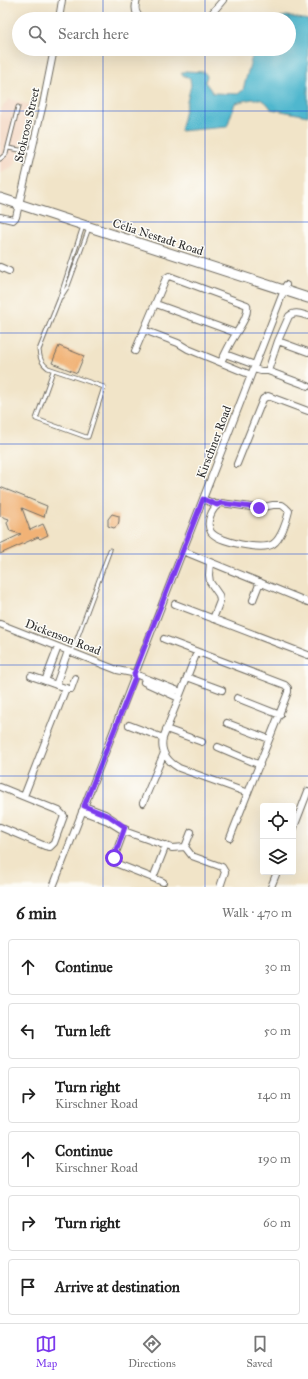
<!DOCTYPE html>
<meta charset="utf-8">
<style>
:root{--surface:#fff;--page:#f2f2f2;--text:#222;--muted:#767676;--line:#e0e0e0;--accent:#7c3aed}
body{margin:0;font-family:"IM FELL Great Primer",serif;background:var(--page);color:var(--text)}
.controls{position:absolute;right:12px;bottom:12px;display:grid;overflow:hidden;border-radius:4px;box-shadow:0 4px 16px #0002}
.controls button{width:36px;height:36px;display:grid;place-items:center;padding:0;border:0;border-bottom:1px solid var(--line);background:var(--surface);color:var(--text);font:20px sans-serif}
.stop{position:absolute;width:12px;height:12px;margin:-9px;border:3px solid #7c3aed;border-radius:50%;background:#fff}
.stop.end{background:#7c3aed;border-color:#fff;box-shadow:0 1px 4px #0008}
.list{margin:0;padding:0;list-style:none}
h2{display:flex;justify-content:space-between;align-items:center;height:52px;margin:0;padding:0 16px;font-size:17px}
h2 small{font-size:13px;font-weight:400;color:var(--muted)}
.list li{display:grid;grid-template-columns:26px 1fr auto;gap:12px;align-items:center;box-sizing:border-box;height:56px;margin:0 8px 8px;padding:0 8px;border:1px solid var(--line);border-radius:4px}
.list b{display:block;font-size:15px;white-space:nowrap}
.list p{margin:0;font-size:13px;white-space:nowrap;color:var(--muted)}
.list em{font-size:13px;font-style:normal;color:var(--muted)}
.icon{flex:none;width:22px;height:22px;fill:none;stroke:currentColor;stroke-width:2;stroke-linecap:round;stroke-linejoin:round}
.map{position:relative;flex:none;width:308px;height:887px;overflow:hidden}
.search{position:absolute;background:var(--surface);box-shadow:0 4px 16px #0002;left:12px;right:12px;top:12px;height:44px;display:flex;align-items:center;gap:10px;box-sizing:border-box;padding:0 14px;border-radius:22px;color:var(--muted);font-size:15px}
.sheet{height:436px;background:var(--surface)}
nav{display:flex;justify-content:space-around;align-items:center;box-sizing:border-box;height:56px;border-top:1px solid var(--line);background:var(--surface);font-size:11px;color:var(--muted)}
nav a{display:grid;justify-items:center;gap:2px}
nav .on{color:var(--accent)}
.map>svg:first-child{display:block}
.built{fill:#f3d4bf}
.water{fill:#50b7ce;stroke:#3e717c}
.building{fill:#f1b276}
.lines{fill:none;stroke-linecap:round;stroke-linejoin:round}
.lane-casing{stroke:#706c62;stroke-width:5}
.street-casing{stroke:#706c62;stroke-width:8}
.secondary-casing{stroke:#706c62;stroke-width:11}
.lane{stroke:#fff;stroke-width:3}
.street{stroke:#fff;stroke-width:6}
.secondary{stroke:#fff;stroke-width:9}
.route{stroke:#7c3aed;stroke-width:5}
.grid{fill:none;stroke:#1d4ed8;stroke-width:1;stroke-opacity:0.55}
.labels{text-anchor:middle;stroke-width:3;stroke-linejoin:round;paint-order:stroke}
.street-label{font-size:12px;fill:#2b2b2b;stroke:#fdfcf7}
</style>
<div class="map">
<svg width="308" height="887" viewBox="0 0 308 887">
<rect width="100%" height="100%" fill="#fdfcf7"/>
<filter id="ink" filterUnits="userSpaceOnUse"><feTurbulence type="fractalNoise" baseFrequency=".025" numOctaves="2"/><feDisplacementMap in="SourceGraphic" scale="8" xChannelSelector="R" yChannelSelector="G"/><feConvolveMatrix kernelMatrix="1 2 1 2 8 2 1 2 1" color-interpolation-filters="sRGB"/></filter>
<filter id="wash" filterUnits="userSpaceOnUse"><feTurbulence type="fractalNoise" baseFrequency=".012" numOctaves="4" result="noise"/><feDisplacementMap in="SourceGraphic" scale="16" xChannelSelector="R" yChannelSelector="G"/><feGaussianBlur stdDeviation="0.9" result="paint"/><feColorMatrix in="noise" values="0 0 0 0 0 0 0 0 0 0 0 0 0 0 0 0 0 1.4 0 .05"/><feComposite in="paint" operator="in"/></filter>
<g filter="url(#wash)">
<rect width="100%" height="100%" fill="#f1e4c8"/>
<!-- built -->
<path class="built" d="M9 99 30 105 15 165 0 174V110Z"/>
<!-- water -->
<path class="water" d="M287 16 308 20V116L271 109C262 93 250 100 235 103L227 127 180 131 191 85 190 79 181 74 185 71 204 72 207 76 205 82 213 93 238 94 243 90 254 49H289V19H272Z"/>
<g id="blocks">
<!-- building -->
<path class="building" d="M59 346 84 356 77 373 52 363Z
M0 487 47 506 44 517 22 508 30 530 43 524 48 535 40 539 38 537 0 554V544L21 534 10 531 7 523 9 519 0 516Z
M112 514 119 516V521L118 525 114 528 108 526V519Z"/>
</g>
</g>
<g filter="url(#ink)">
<use href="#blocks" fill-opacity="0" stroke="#706c62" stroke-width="1"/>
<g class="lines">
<!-- lane casing -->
<g class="lane-casing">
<path id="lane" d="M8 148 32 152
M0 159 6 154 18 107
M61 297 68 286 89 228
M53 371 36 419 86 437H88L104 387 48 368C41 363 40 358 39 350L59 300 83 226
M72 652 110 550"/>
</g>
<!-- street casing -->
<g class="street-casing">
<path id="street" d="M137 0C134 8 135 14 142 19
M59 19 62 0
M207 19 223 0
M0 217 13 220 16 217 43 104 54 49
M0 267 9 271
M156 304 236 333
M144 330 178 343 188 349 251 375
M278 341 308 352
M135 351 166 278 169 276 247 305C249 316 239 328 234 337 229 345 225 354 221 362
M225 354 255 365
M254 369 261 371H268L308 386
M268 371 278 341 289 316C295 311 301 314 308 316
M237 464 263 399 268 396 308 411
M203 499 217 505
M221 503 259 508 273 505H282L286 508 289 511C287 520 281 539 273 544 263 551 218 542 211 532 205 523 212 507 221 503Z
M183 551 308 602
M210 562 209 575 210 582 219 595 220 601 213 619
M253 600 260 582
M175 604 308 655
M0 624 117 670 132 673
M164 639 285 685 288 688V692L230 838
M197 652 163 738C160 751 167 761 179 768L248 793
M135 674 286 285
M135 674 181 692
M31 676 68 689H71L75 678
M187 677 222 690
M45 681 58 647
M144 682 179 698
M56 685 68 651
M237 698 280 715
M227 723 269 739
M129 725 163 738
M166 729 202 742
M218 747 260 765
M0 787 59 811 64 816 54 843 50 847 45 846 0 827
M24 796 66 688
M143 803 164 753
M84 806 105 814 114 820
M82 811 108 821 124 831 172 848 185 847 192 856 222 867 225 872 220 887
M125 828 114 858 115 863 163 882
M293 830 308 791
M185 847 191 832
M153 878 166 845
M53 887 134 678
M271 887 277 872"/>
</g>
<!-- secondary casing -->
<g class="secondary-casing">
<path id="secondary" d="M0 198 308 298"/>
</g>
<!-- lane -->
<use href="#lane" class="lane"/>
<!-- street -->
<use href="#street" class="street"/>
<!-- secondary -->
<use href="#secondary" class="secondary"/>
</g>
</g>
<g class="lines" filter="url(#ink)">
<!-- route -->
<path class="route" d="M114 858 125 827 109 816 84 806 135 678 134 674 203 499 217 505 221 503 259 508"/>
</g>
<!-- grid -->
<path class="grid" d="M103 0V19M205 0V19M103 49V887M205 49V887M0 111H308M0 222H308M0 333H308M0 444H308M0 554H308M0 665H308M0 776H308"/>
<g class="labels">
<!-- street labels -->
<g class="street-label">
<text transform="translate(27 125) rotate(-77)" y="4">Stokroos Street</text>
<text transform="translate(158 237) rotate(18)" y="4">Celia Nestadt Road</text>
<text transform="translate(214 442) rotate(-69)" y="4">Kirschner Road</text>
<text transform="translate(63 637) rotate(21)" y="4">Dickenson Road</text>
</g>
</g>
</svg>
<div class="controls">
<button><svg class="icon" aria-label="locate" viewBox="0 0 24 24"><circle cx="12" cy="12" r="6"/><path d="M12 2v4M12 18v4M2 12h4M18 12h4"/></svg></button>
<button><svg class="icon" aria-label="layers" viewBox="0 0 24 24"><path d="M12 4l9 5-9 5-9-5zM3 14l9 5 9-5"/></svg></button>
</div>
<div class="stop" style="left:114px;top:858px"></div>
<div class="stop end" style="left:259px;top:508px"></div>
<div class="search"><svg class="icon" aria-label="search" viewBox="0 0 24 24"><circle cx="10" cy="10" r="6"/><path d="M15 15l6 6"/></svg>Search here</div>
</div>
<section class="sheet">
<h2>6 min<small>Walk · 470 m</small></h2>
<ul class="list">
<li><svg class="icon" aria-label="ahead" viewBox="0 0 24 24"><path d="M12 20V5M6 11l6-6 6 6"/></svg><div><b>Continue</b></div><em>30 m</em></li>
<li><svg class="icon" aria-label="left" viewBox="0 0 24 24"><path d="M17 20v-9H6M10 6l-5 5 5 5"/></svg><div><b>Turn left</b></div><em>50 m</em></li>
<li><svg class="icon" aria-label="right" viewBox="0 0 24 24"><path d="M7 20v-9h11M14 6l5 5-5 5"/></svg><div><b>Turn right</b><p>Kirschner Road</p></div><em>140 m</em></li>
<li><svg class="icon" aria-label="ahead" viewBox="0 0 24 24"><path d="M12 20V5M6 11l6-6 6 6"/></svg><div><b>Continue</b><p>Kirschner Road</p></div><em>190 m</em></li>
<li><svg class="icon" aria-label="right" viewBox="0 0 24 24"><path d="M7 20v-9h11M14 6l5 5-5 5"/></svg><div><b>Turn right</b></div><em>60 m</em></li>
<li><svg class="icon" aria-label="arrive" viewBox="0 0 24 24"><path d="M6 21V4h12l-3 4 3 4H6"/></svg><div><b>Arrive at destination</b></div></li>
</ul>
</section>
<nav>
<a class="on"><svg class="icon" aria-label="map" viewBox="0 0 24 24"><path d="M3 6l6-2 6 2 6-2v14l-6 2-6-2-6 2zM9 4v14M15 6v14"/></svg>Map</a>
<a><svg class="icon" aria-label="directions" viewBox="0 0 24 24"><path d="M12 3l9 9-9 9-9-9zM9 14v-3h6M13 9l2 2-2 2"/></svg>Directions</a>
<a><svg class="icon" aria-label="saved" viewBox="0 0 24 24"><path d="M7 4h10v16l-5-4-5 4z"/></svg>Saved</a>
</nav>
